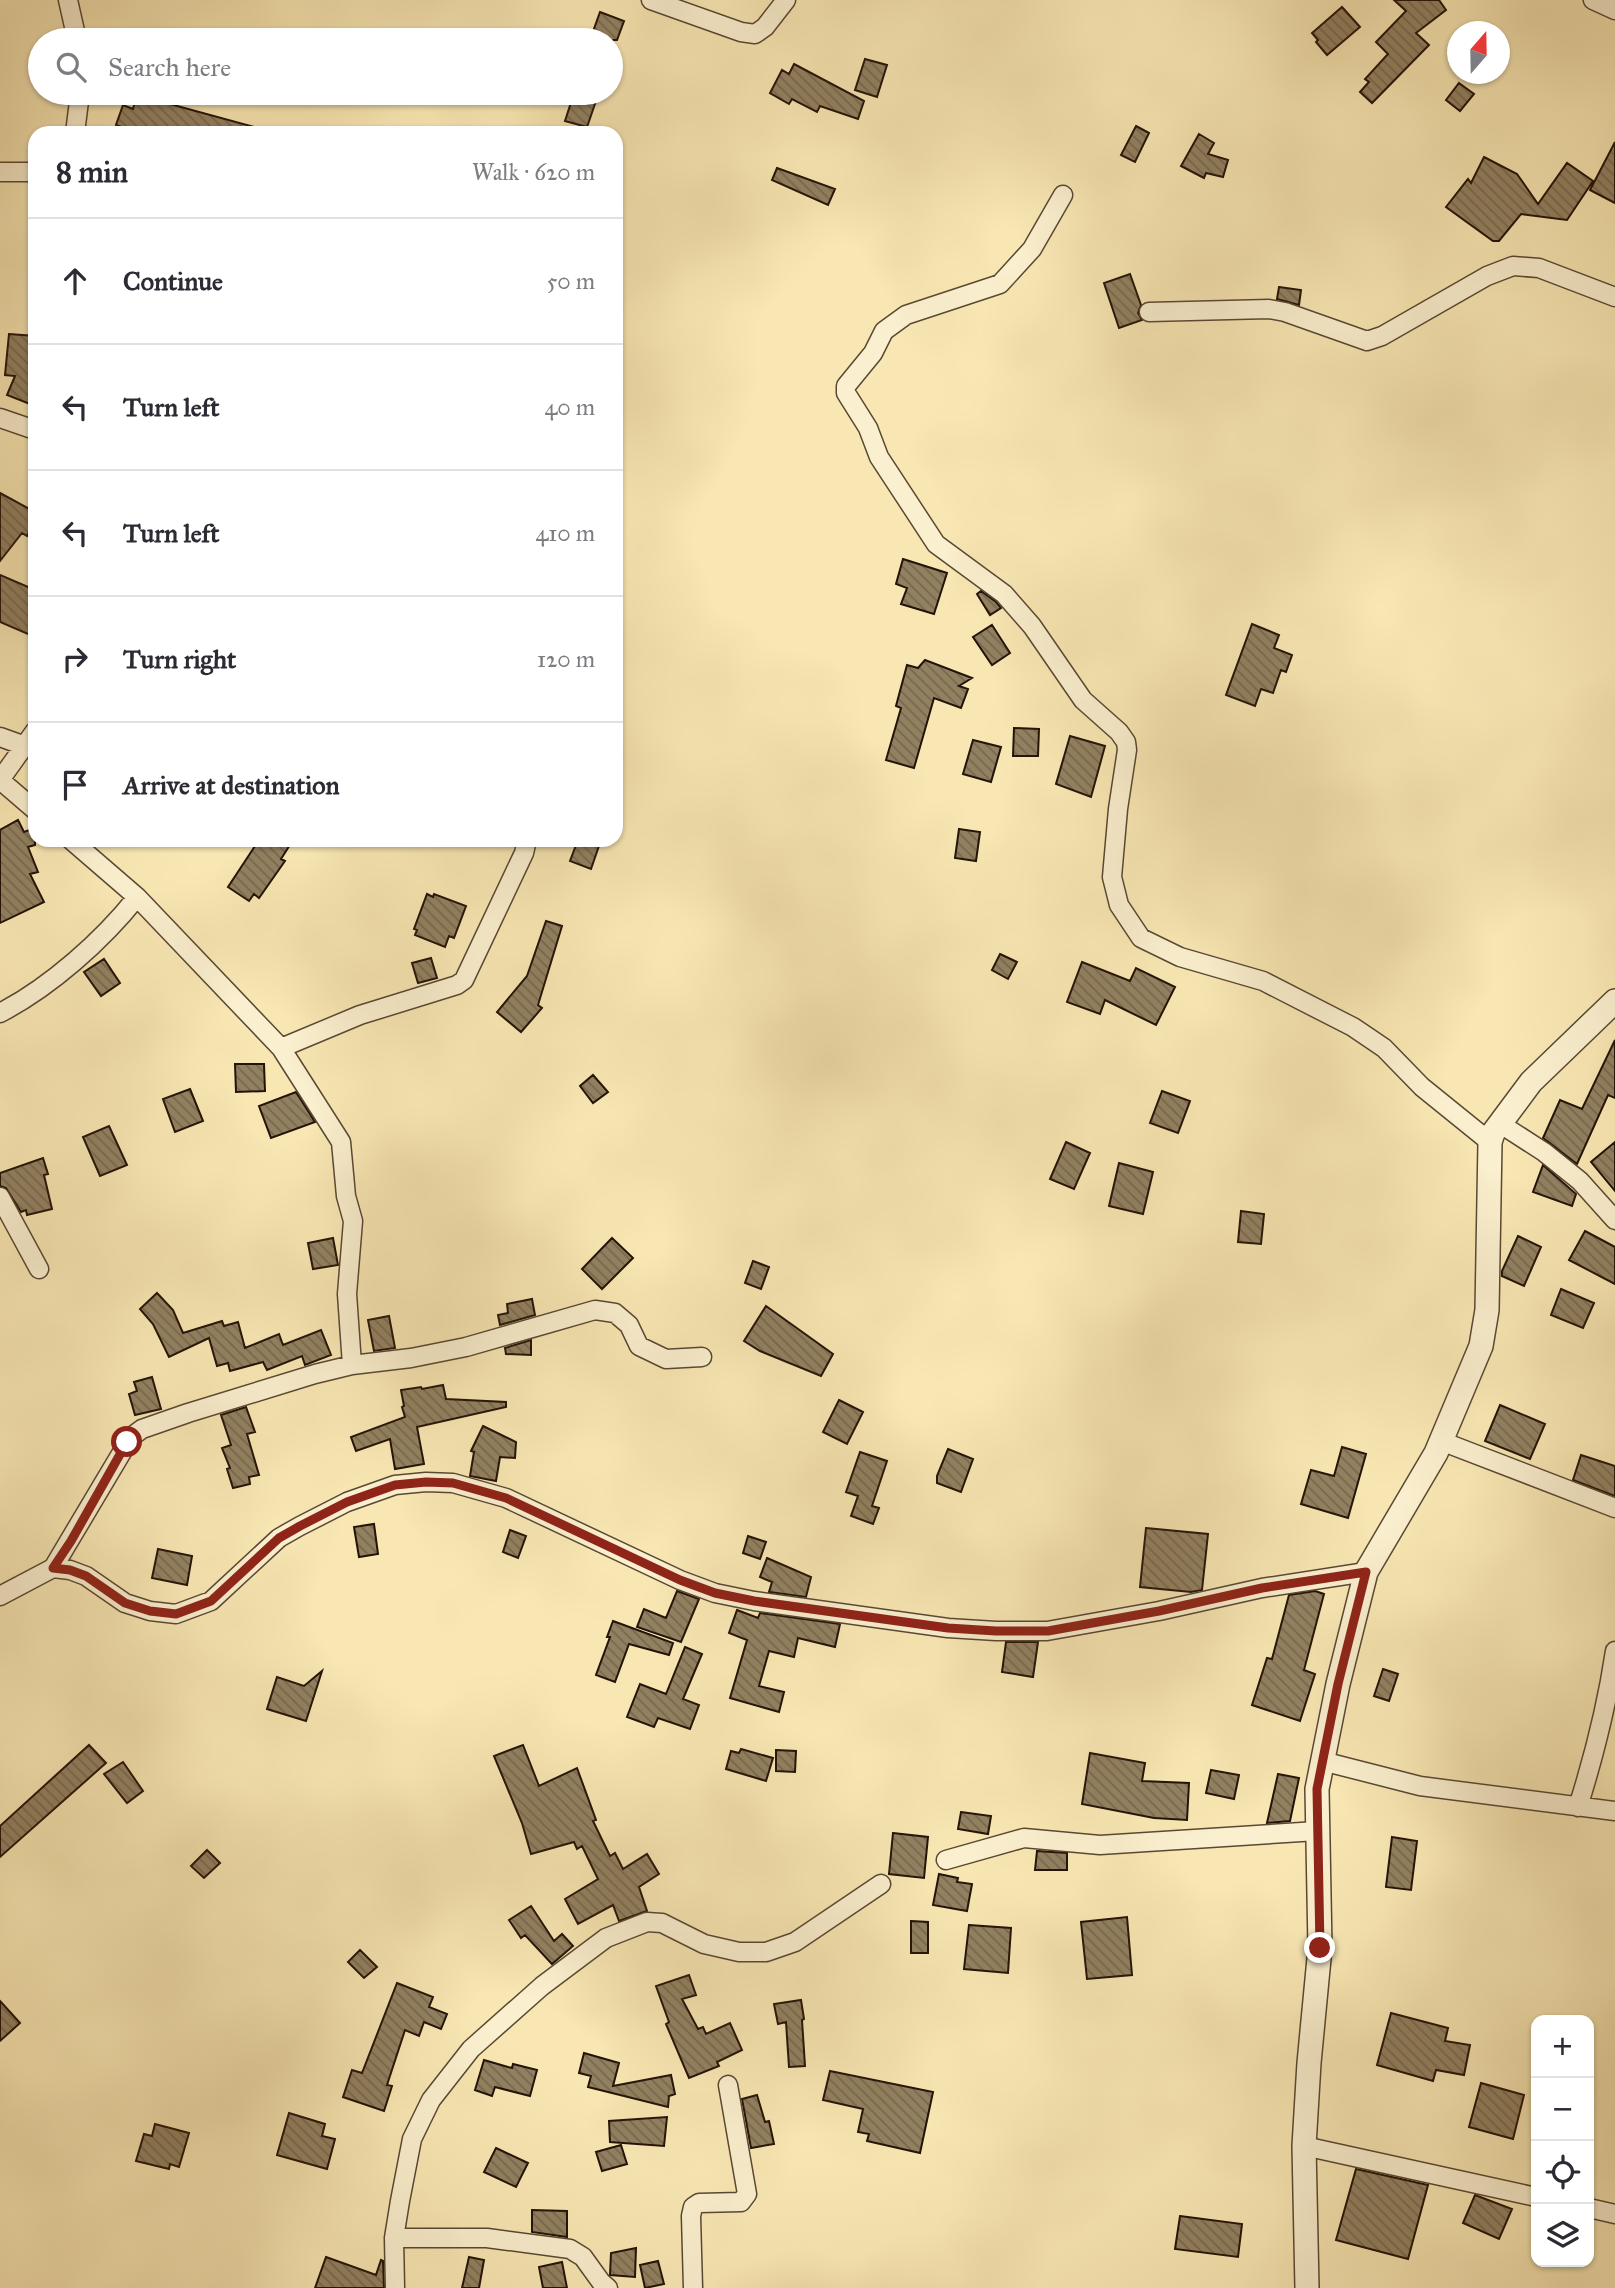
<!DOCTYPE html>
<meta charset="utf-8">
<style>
:root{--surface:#fff;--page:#f2f2f3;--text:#2b2b33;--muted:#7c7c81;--line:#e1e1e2}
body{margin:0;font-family:"IM FELL Great Primer",serif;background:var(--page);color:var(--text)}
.controls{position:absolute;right:21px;bottom:21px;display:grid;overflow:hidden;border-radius:14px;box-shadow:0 2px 5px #0004}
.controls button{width:63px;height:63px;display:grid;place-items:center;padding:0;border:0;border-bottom:2px solid var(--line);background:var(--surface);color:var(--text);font:35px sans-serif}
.compass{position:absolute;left:1447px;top:21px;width:63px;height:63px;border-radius:50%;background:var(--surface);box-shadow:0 2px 5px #0004;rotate:20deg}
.stop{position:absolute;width:21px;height:21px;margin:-16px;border:5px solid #8f2418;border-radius:50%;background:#fff}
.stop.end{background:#8f2418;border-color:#fff;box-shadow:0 2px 7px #0008}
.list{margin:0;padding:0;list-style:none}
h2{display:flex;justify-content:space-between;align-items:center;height:91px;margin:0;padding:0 28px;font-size:30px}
h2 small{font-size:23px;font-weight:400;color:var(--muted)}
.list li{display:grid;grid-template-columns:46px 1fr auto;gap:21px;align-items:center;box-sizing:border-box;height:126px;padding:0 28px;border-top:2px solid var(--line)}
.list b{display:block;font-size:26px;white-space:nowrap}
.list em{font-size:23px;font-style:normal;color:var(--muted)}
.icon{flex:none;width:38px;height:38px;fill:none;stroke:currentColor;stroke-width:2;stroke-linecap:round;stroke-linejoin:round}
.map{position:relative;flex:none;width:1615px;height:2288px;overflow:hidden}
.search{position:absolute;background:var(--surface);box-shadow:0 2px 5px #0004;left:28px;top:28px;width:595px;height:77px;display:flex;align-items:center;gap:18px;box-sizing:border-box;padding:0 24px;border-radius:38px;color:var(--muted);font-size:26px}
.panel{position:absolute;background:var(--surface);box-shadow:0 2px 5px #0004;left:28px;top:126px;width:595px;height:721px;border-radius:21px}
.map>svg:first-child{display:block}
.building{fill:url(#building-back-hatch);stroke:#241308;stroke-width:2}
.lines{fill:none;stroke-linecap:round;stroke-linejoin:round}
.minor-casing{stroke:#594833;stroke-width:21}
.tertiary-casing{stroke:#594833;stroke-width:26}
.minor{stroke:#faefce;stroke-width:18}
.tertiary{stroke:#faefce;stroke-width:23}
.route{stroke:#8f2418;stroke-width:9}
</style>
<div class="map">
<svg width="1615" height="2288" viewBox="0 0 1615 2288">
<defs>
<pattern id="building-back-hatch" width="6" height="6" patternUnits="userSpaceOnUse" patternTransform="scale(1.75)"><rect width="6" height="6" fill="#928161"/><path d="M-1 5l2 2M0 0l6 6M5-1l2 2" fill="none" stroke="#77684e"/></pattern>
</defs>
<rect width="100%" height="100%" fill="#f8e7b3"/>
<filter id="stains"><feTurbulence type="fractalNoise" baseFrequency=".00286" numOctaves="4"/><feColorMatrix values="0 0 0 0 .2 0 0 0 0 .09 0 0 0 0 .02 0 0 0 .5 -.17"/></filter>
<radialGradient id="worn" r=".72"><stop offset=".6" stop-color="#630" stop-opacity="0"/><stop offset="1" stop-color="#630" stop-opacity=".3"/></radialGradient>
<!-- building -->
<path class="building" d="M1394 0H1439L1446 10 1416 33 1429 45 1372 103 1360 92 1369 82 1365 79 1388 54 1376 42 1406 11Z
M1342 7 1360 27 1327 55 1316 42 1318 40 1312 33Z
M600 12 624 21 617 40H590Z
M865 59 887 65 877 97 855 90Z
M794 64 864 101 858 119 820 106 817 112 792 99 789 104 770 93 782 70 789 74Z
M1459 83 1474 94 1460 111 1446 100Z
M574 93 597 98 587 127 565 121Z
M137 95 258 128 257 133H125L127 129 116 125 123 105 133 109Z
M1136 126 1149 133 1135 162 1121 155Z
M1199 134 1214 143 1208 154 1228 160 1223 177 1206 173 1204 178 1181 166Z
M1615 142V203L1590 190Z
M1484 157 1517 174 1538 204 1567 163 1593 181 1567 220 1521 214 1499 241H1493L1446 207 1468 179 1471 183Z
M777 168 835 189 828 205 772 180Z
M1130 274 1141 305 1138 313 1142 320 1119 328 1104 283Z
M1279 287 1301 290 1299 305 1277 299Z
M9 334 35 336V406L7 395 15 376 5 375Z
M0 493 35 512V520L27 536 22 533 0 561Z
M903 559 947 573 934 614 901 604 907 588 896 584Z
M0 575 35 590V637L0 622Z
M981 591 996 602 1001 608 990 615 977 594Z
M1252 624 1279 635 1274 648 1292 655 1286 672 1281 670 1273 693 1261 689 1255 706 1226 695Z
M992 625 1010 653 992 665 973 637Z
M925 660 972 678 959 686 968 689 961 708 934 698 914 768 886 760 901 708 896 706 907 665 918 668Z
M1014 728 1039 729 1038 756H1013Z
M1070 736 1105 746 1091 797 1056 784Z
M973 740 1001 747 991 782 963 774Z
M18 820 24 832 35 828V845L28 847 38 872 30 874 44 902 0 923V830Z
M959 829 980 832 976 861 955 858Z
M259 840H293L281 859 285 861 259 898 254 894 249 901 228 887Z
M578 840H601L591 869 570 861Z
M427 894 433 897 434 894 466 906 454 938 449 936 445 947 415 935 417 930 414 929Z
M546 921 562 926 538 1005 542 1008 521 1032 497 1012 527 976Z
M1000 954 1017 962 1008 979 992 970Z
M431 958 437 978 418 983 412 963Z
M104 959 120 983 101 996 84 972Z
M1082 962 1130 981 1136 968 1175 987 1156 1025 1105 1000 1100 1014 1067 1002Z
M1615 1040V1098L1608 1095 1577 1164 1543 1138 1560 1100 1582 1109Z
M235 1064H264L265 1091 236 1092Z
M593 1075 608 1092 593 1103 580 1086Z
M190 1089 203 1121 175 1132 163 1099Z
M1162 1091 1190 1101 1178 1133 1150 1123Z
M296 1092 315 1122 271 1138 259 1106Z
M109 1126 127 1165 100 1176 83 1137Z
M1066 1142 1090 1153 1074 1189 1050 1179Z
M1615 1142V1191L1591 1162Z
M43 1158 48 1174 44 1175 52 1209 27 1215 26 1210 21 1212 6 1188 0 1186V1173Z
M1119 1163 1153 1172 1143 1214 1109 1206Z
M1543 1165 1576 1194 1572 1206 1533 1192Z
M1241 1211 1264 1214 1261 1244 1238 1242Z
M1585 1231 1615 1247V1284L1569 1260Z
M1518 1236 1541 1247 1524 1286 1502 1276V1271Z
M333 1238 338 1265 313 1269 308 1243Z
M612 1238 633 1258 602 1289 582 1269Z
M753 1261 769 1267 761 1289 745 1283Z
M1561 1289 1594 1303 1583 1328 1551 1315Z
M157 1293 173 1310 183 1333 222 1321 224 1326 238 1322 245 1348 279 1334 283 1345 321 1330 331 1355 305 1365 302 1356 267 1370 263 1362 230 1371 228 1363 217 1366 209 1338 169 1357 153 1324 140 1309Z
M532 1299 535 1315 500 1325 498 1315 508 1313 507 1304Z
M766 1306 833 1354 821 1376 760 1351 744 1341Z
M389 1316 395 1348 374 1351 368 1320Z
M531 1340V1355L506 1354 505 1348Z
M152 1377 161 1409 135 1415 129 1394 137 1391 134 1382Z
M443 1385 446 1399 506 1402V1407L417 1427 424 1464 395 1469 390 1439 356 1451 351 1437 405 1417 402 1407 404 1406 401 1390 421 1387 422 1389Z
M839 1400 863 1412 847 1444 823 1432Z
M1500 1405 1545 1424 1530 1459 1485 1441Z
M246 1407 255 1432 247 1434 259 1475 249 1477 250 1484 233 1488 227 1469 230 1468 222 1448 231 1445 221 1415Z
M483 1426 516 1442 515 1458 500 1457 496 1481 470 1476 474 1452 471 1451Z
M1342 1447 1366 1454 1348 1518 1301 1504 1311 1470 1334 1476Z
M948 1449 973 1459 961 1492 937 1483V1476Z
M860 1452 887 1461 872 1506 879 1508 873 1524 851 1516 858 1496 846 1492Z
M1581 1455 1615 1466V1496L1573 1480Z
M374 1524 378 1554 359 1557 354 1527Z
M1146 1528 1208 1534 1202 1590 1191 1592 1140 1587Z
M510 1530 526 1536 518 1558 503 1552Z
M748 1536 766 1542 760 1559 743 1553Z
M158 1549 192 1556 187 1585 152 1578Z
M767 1558 811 1577 806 1597 769 1592 772 1582 760 1577Z
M677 1591 699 1599 681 1642 637 1627 644 1609 666 1618Z
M1315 1591 1324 1594 1304 1670 1315 1674 1300 1721 1252 1705 1267 1658 1272 1659 1289 1595Z
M737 1610 758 1618 760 1613 840 1624 835 1647 798 1638 794 1657 769 1651 759 1686 784 1692 779 1712 730 1698 747 1640 729 1633Z
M613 1621 673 1643 669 1655 629 1644 615 1682 596 1675 610 1637H607Z
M1006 1642H1038L1033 1677 1002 1672Z
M685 1647 702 1654 683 1699 699 1705 690 1729 658 1718 654 1727 627 1717 640 1684 666 1694Z
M1383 1669 1398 1674 1389 1701 1374 1696Z
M322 1671 306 1721 267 1709 277 1677 304 1686Z
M89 1745 106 1763 0 1857V1826Z
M523 1745 539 1786 577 1768 596 1820 593 1821 610 1856 615 1853 623 1869 647 1854 659 1874 639 1887 647 1911 619 1921 613 1905 578 1924 565 1899 598 1879 582 1846 577 1849 574 1842 531 1854 522 1823 494 1756Z
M741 1749 773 1758 766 1781 726 1769 731 1751 739 1753Z
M776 1750 796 1751 795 1772 776 1771Z
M1090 1753 1145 1763 1142 1781 1189 1783 1187 1820 1154 1818 1082 1804Z
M123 1762 143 1791 127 1803 104 1774Z
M1211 1770 1239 1775 1234 1799 1206 1793Z
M1278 1774 1299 1778 1290 1821 1267 1823Z
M961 1812 991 1816 988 1834 958 1829Z
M893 1833 928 1837 924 1878 889 1874Z
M1392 1837 1417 1841 1411 1890 1386 1887Z
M207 1850 220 1863 204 1878 191 1866Z
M1037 1851 1067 1853V1870H1035Z
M939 1874 958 1878 957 1882 972 1884 967 1911 933 1905Z
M531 1906 554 1941 562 1934 573 1946 552 1964 525 1935 521 1938 509 1920Z
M1127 1917 1132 1975 1087 1979 1081 1922Z
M911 1921 928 1922V1953H911Z
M969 1925 1011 1928 1008 1973 964 1969Z
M360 1950 377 1967 364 1978 348 1962Z
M689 1975 696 1995 682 1999 698 2029 703 2027 706 2034 730 2023 742 2050 717 2062 719 2066 689 2078 666 2024 669 2022 656 1986Z
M397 1983 433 1997 429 2007 447 2014 441 2029 424 2022 419 2036 405 2030 387 2085 392 2086 384 2111 343 2097 352 2070 362 2073Z
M801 2000 804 2019 802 2020 805 2066 789 2067 786 2022 778 2024 774 2004Z
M0 2001 20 2023 0 2041Z
M1391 2013 1448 2028 1445 2041 1470 2045 1464 2075 1436 2070 1433 2081 1377 2065Z
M584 2053 619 2063 613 2086 671 2075 675 2094 669 2096 668 2107 588 2087 591 2076 579 2073Z
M484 2060 508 2067 512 2068 513 2064 537 2070 530 2096 495 2087 492 2096 475 2090Z
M830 2071 933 2092 920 2153 867 2141 869 2134 858 2132 863 2109 823 2100Z
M1481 2083 1524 2095 1513 2139 1469 2127Z
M757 2095 765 2122 769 2121 774 2144 751 2148 742 2099Z
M289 2113 325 2124 322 2136 335 2139 327 2169 277 2155Z
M667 2117 664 2146 610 2142 609 2121Z
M155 2124 189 2133 179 2167 170 2164 169 2169 136 2161 144 2134 152 2136Z
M621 2145 627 2164 602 2171 596 2152Z
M496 2148 528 2163 516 2187 484 2172Z
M1356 2169 1428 2185 1408 2259 1336 2240Z
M1475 2195 1512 2209 1499 2239 1463 2223Z
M532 2210 567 2211V2237L532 2232Z
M1180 2216 1242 2224 1238 2257 1175 2249Z
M636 2248 635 2277 610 2275 611 2253Z
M326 2257 376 2275 381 2260 383 2261 384 2288H315Z
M469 2257 484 2260 479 2288H462Z
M658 2261 664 2284 645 2288 640 2265Z
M562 2262 567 2288H543L539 2267Z"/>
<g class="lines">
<!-- minor casing -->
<g class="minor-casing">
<path id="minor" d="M68 0 77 40
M651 0 741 32 755 34 765 27 786 0
M1593 0 1615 10
M75 133 80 93
M0 172H35
M1063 195 1032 249 1000 284 906 315 884 331 873 353 846 386V393L868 428 879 457 936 544 1004 594 1032 626 1083 700 1119 732 1126 742 1127 750 1118 809 1112 877 1119 905 1141 938 1180 957 1263 981 1353 1027 1384 1048 1422 1087 1490 1142
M1149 312 1269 309 1285 312 1367 341 1382 336 1487 276 1513 266 1539 268 1615 297
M0 418 35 430
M0 737 25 746
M0 780 35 731
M0 780 35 810
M71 840 137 897 281 1048 341 1142 346 1196 353 1221 347 1294 352 1365
M0 1013C50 987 102 941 137 897
M281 1048 360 1015 457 985 464 980 524 853 527 840
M1499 1123 1544 1152 1580 1181 1615 1220
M0 1197 39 1269
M1441 1441 1615 1508
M53 1568 131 1437 142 1429 188 1413 315 1374 352 1365 411 1358 466 1347 595 1310 615 1313 629 1325 639 1346 666 1359 702 1357
M0 1596 53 1568 70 1570 86 1576 125 1603 150 1611 176 1614 211 1601 279 1538 300 1526 347 1502 395 1485 426 1482 453 1483 506 1498 680 1580 715 1593 754 1601 948 1628 996 1631H1047L1159 1611 1262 1588 1366 1572
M1322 1761 1420 1786 1615 1811
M1578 1807C1594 1756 1607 1705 1615 1651
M946 1860 1024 1838 1100 1845 1317 1831
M1304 2146 1536 2197
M1589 2208 1615 2214
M394 2238H487L570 2249 583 2257 601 2282 608 2288
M395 2288 394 2238 400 2201 412 2139 431 2100 471 2049 542 1986 606 1938 647 1922 662 1923 704 1944 739 1952H766L795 1942 881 1884
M693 2288 691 2216 693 2207 699 2203 741 2202 747 2194 728 2085"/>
</g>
<!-- tertiary casing -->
<g class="tertiary-casing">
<path id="tertiary" d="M1307 2288 1304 2146 1309 2063 1320 1948 1317 1789 1338 1684 1366 1572 1436 1453 1481 1346 1487 1310 1490 1142 1493 1133 1531 1082 1615 1001"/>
</g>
<!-- minor -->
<use href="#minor" class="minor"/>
<!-- tertiary -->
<use href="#tertiary" class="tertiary"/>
</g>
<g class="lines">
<!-- route -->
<path class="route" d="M127 1442 71 1541 53 1568 70 1570 86 1576 125 1603 150 1611 176 1614 211 1601 279 1538 300 1526 347 1502 395 1485 426 1482 453 1483 506 1498 680 1580 715 1593 754 1601 948 1628 996 1631H1048L1159 1611 1262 1588 1366 1572 1338 1684 1317 1789 1320 1948"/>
</g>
<rect width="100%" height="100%" filter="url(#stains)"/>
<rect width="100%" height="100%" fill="url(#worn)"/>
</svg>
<div class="controls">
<button>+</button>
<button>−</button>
<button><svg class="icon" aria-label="locate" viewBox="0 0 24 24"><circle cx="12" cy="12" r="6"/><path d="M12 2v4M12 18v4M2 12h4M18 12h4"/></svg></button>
<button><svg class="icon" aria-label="layers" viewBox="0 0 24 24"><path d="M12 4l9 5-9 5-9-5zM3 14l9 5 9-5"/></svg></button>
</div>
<svg class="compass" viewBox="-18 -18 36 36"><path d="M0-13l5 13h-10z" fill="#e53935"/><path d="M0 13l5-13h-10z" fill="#7c7c81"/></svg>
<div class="stop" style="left:127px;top:1442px"></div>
<div class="stop end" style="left:1320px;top:1948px"></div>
<div class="search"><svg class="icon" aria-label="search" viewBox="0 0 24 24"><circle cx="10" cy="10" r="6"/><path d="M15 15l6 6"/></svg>Search here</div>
<section class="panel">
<h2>8 min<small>Walk · 620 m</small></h2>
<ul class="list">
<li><svg class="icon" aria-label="ahead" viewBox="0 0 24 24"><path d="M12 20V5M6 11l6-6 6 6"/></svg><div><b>Continue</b></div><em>50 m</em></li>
<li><svg class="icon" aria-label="left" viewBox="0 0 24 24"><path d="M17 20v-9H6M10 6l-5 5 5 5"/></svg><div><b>Turn left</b></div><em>40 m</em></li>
<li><svg class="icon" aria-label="left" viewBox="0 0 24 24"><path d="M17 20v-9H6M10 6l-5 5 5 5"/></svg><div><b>Turn left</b></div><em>410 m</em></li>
<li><svg class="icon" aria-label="right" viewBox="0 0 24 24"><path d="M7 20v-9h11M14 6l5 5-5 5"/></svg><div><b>Turn right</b></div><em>120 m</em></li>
<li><svg class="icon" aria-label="arrive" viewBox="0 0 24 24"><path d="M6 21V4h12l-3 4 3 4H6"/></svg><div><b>Arrive at destination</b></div></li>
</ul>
</section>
</div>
